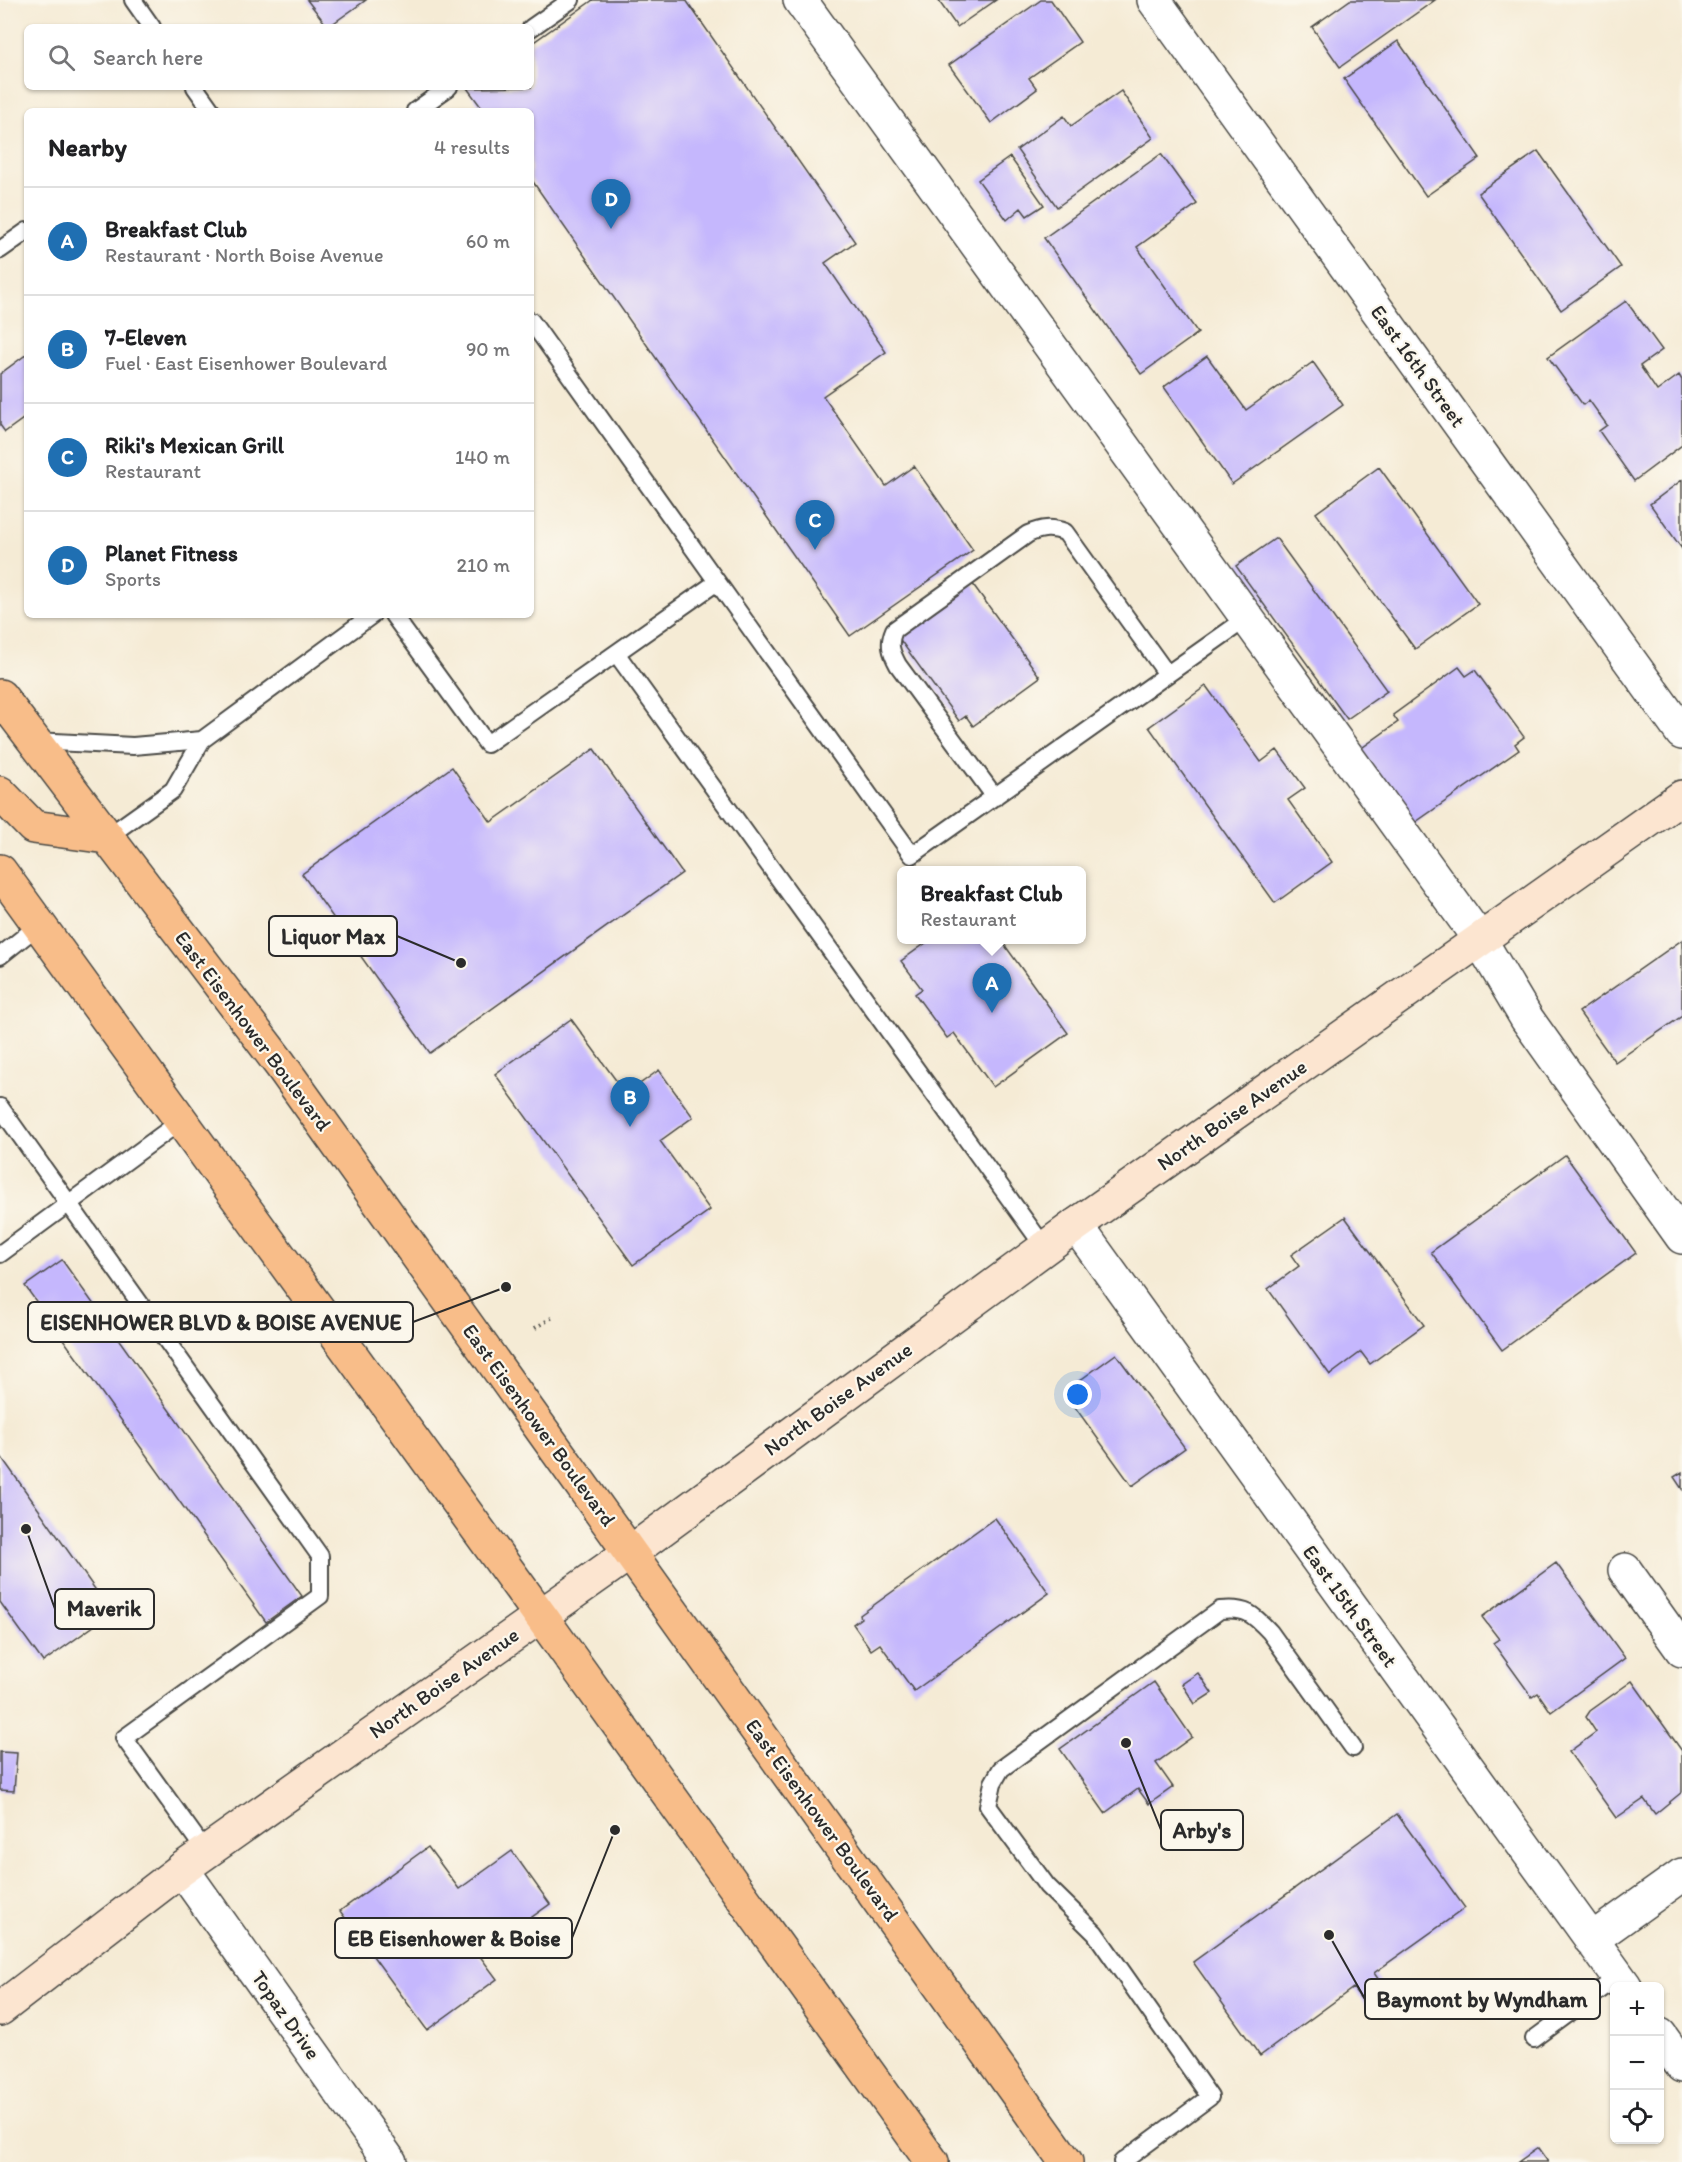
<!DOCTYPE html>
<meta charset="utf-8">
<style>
:root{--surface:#fff;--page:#f6f6f6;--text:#202124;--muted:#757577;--line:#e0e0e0;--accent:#1f6fb2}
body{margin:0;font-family:Itim,sans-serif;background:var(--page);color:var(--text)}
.controls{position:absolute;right:18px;bottom:18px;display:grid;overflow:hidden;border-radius:9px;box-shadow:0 2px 4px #0004}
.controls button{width:54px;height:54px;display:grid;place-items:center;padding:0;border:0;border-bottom:2px solid var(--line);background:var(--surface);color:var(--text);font:30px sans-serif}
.you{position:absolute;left:1078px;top:1395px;width:21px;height:21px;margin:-15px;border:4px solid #fff;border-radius:50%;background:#1a73e8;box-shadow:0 0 0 9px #1a73e833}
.badge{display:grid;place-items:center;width:39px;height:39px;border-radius:50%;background:var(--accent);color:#fff;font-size:20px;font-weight:700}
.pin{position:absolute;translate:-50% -50px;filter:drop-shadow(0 2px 3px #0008)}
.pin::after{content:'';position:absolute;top:32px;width:21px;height:18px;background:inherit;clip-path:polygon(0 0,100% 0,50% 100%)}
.popup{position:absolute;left:897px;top:866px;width:189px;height:78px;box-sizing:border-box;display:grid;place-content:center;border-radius:9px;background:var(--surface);filter:drop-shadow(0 2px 4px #0005);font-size:20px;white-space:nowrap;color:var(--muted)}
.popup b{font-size:22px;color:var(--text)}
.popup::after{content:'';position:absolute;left:50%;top:100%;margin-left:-12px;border:12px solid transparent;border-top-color:var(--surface)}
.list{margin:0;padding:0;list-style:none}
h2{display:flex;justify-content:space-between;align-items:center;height:78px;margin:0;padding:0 24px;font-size:26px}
h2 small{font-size:20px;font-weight:400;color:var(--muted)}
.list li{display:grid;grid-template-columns:39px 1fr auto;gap:18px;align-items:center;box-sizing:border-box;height:108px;padding:0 24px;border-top:2px solid var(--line)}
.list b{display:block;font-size:22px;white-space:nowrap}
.list p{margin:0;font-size:20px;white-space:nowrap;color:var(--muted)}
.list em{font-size:20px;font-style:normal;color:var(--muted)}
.icon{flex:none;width:33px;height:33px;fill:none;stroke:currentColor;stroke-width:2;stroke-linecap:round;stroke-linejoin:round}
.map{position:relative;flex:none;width:1682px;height:2162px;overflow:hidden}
.search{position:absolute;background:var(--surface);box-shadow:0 2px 4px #0004;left:24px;top:24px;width:510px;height:66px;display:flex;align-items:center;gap:15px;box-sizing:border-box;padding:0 21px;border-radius:9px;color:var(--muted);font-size:22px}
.panel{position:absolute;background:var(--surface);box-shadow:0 2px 4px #0004;left:24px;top:108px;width:510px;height:510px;border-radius:9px}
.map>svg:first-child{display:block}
.building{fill:#c5b7fd}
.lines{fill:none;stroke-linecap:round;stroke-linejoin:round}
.lane-casing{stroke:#494844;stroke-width:20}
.street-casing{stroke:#494844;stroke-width:36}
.secondary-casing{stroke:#494844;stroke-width:36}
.highway-casing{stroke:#494844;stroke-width:36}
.path{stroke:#494844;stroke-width:4;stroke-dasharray:1.5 4.5;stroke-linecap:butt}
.lane{stroke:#fff;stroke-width:16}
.street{stroke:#fff;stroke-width:33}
.secondary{stroke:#fce5d0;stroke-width:33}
.highway{stroke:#f8bd89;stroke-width:33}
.labels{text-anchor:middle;stroke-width:4.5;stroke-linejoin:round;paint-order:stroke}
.street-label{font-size:21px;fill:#2b2b2b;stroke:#fbf7ec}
.leader{fill:none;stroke:#2b2b2b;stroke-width:2}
.callout-dot{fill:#2b2b2b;stroke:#fbf7ec;stroke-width:2}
.callout{fill:#fbf7ec;stroke:#2b2b2b;stroke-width:2}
.callout-label{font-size:22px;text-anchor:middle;font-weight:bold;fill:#2b2b2b}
</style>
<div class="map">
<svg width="1682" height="2162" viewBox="0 0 1682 2162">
<rect width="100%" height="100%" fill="#fbf7ec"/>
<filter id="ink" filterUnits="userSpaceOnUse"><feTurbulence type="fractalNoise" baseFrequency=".0167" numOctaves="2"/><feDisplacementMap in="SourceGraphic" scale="12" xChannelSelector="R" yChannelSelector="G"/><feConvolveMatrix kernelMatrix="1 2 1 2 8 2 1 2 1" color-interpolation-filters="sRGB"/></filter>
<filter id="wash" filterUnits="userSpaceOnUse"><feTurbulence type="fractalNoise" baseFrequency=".008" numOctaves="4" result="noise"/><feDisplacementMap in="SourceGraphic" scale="24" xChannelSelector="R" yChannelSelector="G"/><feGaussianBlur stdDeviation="1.35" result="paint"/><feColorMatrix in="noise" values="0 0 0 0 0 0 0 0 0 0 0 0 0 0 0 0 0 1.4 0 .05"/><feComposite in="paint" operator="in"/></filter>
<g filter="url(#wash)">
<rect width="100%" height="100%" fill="#f5ebd5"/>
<g id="blocks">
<!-- building -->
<path class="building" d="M307 0H366L328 27Z
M593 0H686L855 242 825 263 886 352 823 396 886 486 914 466 973 550 850 636 531 179V111H484L467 88 531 87V44Z
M938 0H996L957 27Z
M1041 0H1051L1080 42 1029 78 1037 89 991 123 949 65Z
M1350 0H1435L1340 67 1312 27Z
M1398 41 1480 158 1426 196 1344 79Z
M1121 91 1153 138 1057 207 1017 150 1064 116 1071 126Z
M1538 151 1621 267 1561 310 1478 193Z
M1161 154 1197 204 1137 247 1198 333 1141 374 1044 238Z
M1010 157 1044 205 1027 216 1021 208 1007 220 978 180Z
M1626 301 1662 350 1640 366 1657 391 1679 375 1682 380V445L1634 481 1599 431 1607 425 1589 400 1583 405 1548 357Z
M27 354V416L5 432 0 425V374Z
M1207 356 1246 410 1313 362 1343 405 1232 484 1164 387Z
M1379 467 1478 604 1415 649 1316 513Z
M1682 480V549L1650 504Z
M1276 538 1387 691 1347 719 1236 566Z
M972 583 1040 677 973 726 966 716 959 721 898 637Z
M1459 667 1466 676 1475 670 1524 737 1515 744 1519 750 1413 824 1359 750 1398 722 1393 715Z
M1206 686 1261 762 1277 750 1305 788 1288 800 1332 862 1275 903 1149 727Z
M594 749 682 873 430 1053 302 874 452 767 491 822Z
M930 940H1001L1068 1033 993 1087 954 1033 947 1038 915 994 922 989 901 961Z
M1682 940V1016L1615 1062 1579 1012Z
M571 1019 626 1094 659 1070 693 1117 660 1141 710 1210 633 1265 495 1074Z
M1565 1155 1636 1253 1502 1350 1431 1252Z
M1345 1217 1424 1325 1370 1364 1361 1352 1330 1375 1268 1289 1299 1266 1291 1255Z
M62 1260 302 1596 266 1622 25 1286Z
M1116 1354 1185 1448 1132 1486 1064 1392Z
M0 1455 112 1613 43 1662 0 1602Z
M1682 1472V1489L1674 1477Z
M995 1518 1049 1593 914 1691 880 1644 871 1650 853 1624 861 1618 860 1615Z
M1556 1563 1625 1658 1551 1712 1538 1693 1532 1697 1493 1643 1499 1639 1482 1617Z
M1198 1673 1212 1693 1195 1704 1182 1684Z
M1632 1681 1682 1751V1792L1655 1814 1644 1799 1616 1818 1569 1752 1596 1732 1586 1717 1590 1711Z
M1154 1682 1192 1737 1156 1763 1173 1787 1149 1804 1138 1789 1105 1813 1060 1749Z
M0 1752 17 1753 14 1791 0 1790Z
M1397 1814 1465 1908 1374 1973 1390 1996 1369 2010 1353 1988 1260 2056 1193 1962Z
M428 1847 459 1889 512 1851 550 1904 479 1955 497 1979 427 2030 340 1911Z
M1538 2148 1548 2162H1518Z"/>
</g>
</g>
<g filter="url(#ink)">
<use href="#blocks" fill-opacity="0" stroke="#494844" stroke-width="1.5"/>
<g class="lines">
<!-- lane casing -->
<g class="lane-casing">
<path id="lane" d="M133 0 152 27
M531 28 571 0
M195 87 212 111
M415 111 449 87
M0 250 27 231
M531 321 912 855 1247 618
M393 615 487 744 717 582
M616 653 1045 1248
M35 741 133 746 202 740
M995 797 898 665C891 652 888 644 894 630L1028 534C1042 528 1051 527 1065 532L1167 674
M107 837 173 790 202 740 372 615
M0 956 39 925
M0 1107 320 1556V1596L124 1738 206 1852
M0 1254 182 1120
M1534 2039 1618 1977
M1122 2162 1210 2097 1095 1933 1047 1886 988 1806 993 1783 1001 1769 1220 1610C1246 1607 1253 1614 1270 1632L1353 1748"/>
</g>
<!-- street casing -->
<g class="street-casing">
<path id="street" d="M800 0 1480 940 1527 1019 1682 1237
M1154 0 1682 733
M1076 1225 1625 1986
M1625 1570 1682 1650
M182 1869 390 2162
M1591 1940 1682 1875
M1660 2035 1682 2066"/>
</g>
<!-- secondary casing -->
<g class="secondary-casing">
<path id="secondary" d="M0 2009 182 1869 631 1552 1076 1225 1682 797"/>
</g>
<!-- highway casing -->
<g class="highway-casing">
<path id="highway" d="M0 696 280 1064 1066 2162
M0 793 33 827 107 837
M0 871 540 1615 932 2162"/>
</g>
<!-- path -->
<path class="path" d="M535 1328 553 1317"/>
<!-- lane -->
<use href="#lane" class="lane"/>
<!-- street -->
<use href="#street" class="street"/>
<!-- secondary -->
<use href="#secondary" class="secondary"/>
<!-- highway -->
<use href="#highway" class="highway"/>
</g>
</g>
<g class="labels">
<!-- street labels -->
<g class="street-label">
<text transform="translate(1418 366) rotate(54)" y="7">East 16th Street</text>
<text transform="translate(253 1031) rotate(53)" y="7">East Eisenhower Boulevard</text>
<text transform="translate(1232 1115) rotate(-35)" y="7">North Boise Avenue</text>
<text transform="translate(838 1399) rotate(-36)" y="7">North Boise Avenue</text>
<text transform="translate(539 1425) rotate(54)" y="7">East Eisenhower Boulevard</text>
<text transform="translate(1350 1606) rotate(54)" y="7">East 15th Street</text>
<text transform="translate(444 1683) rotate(-35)" y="7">North Boise Avenue</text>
<text transform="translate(822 1820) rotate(54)" y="7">East Eisenhower Boulevard</text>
<text transform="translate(286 2015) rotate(55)" y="7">Topaz Drive</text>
</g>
</g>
<!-- callouts -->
<path class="leader" d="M461 963L397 936M506 1287L413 1322M26 1529L55 1609M1126 1743L1161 1830M615 1830L572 1938M1329 1935L1365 1999"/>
<g class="callout-dot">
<circle cx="461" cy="963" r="6"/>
<circle cx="506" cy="1287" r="6"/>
<circle cx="26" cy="1529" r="6"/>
<circle cx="1126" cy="1743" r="6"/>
<circle cx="615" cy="1830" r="6"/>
<circle cx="1329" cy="1935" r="6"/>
</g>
<g class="callout">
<rect x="269" y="916" width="128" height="40" rx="6"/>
<rect x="28" y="1302" width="385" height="40" rx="6"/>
<rect x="55" y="1589" width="99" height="40" rx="6"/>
<rect x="1161" y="1810" width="82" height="40" rx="6"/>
<rect x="335" y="1918" width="237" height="40" rx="6"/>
<rect x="1365" y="1979" width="235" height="40" rx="6"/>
</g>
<g class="callout-label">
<text x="333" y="944">Liquor Max</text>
<text x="221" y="1330">EISENHOWER BLVD &amp; BOISE AVENUE</text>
<text x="104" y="1616">Maverik</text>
<text x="1202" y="1838">Arby's</text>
<text x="454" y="1946">EB Eisenhower &amp; Boise</text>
<text x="1482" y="2007">Baymont by Wyndham</text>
</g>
</svg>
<div class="controls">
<button>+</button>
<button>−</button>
<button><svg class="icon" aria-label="locate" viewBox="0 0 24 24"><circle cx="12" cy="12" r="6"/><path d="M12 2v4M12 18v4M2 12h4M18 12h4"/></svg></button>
</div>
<div class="you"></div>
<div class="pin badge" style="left:992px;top:1013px">A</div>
<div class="popup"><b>Breakfast Club</b>Restaurant</div>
<div class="pin badge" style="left:630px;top:1127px">B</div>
<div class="pin badge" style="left:815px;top:550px">C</div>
<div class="pin badge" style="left:611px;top:229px">D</div>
<div class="search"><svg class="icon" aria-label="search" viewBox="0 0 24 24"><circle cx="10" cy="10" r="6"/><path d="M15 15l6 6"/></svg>Search here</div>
<section class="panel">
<h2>Nearby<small>4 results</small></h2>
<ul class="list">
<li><span class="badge">A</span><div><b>Breakfast Club</b><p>Restaurant · North Boise Avenue</p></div><em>60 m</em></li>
<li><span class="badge">B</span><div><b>7-Eleven</b><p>Fuel · East Eisenhower Boulevard</p></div><em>90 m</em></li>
<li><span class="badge">C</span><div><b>Riki's Mexican Grill</b><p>Restaurant</p></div><em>140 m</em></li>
<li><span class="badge">D</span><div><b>Planet Fitness</b><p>Sports</p></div><em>210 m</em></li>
</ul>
</section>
</div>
